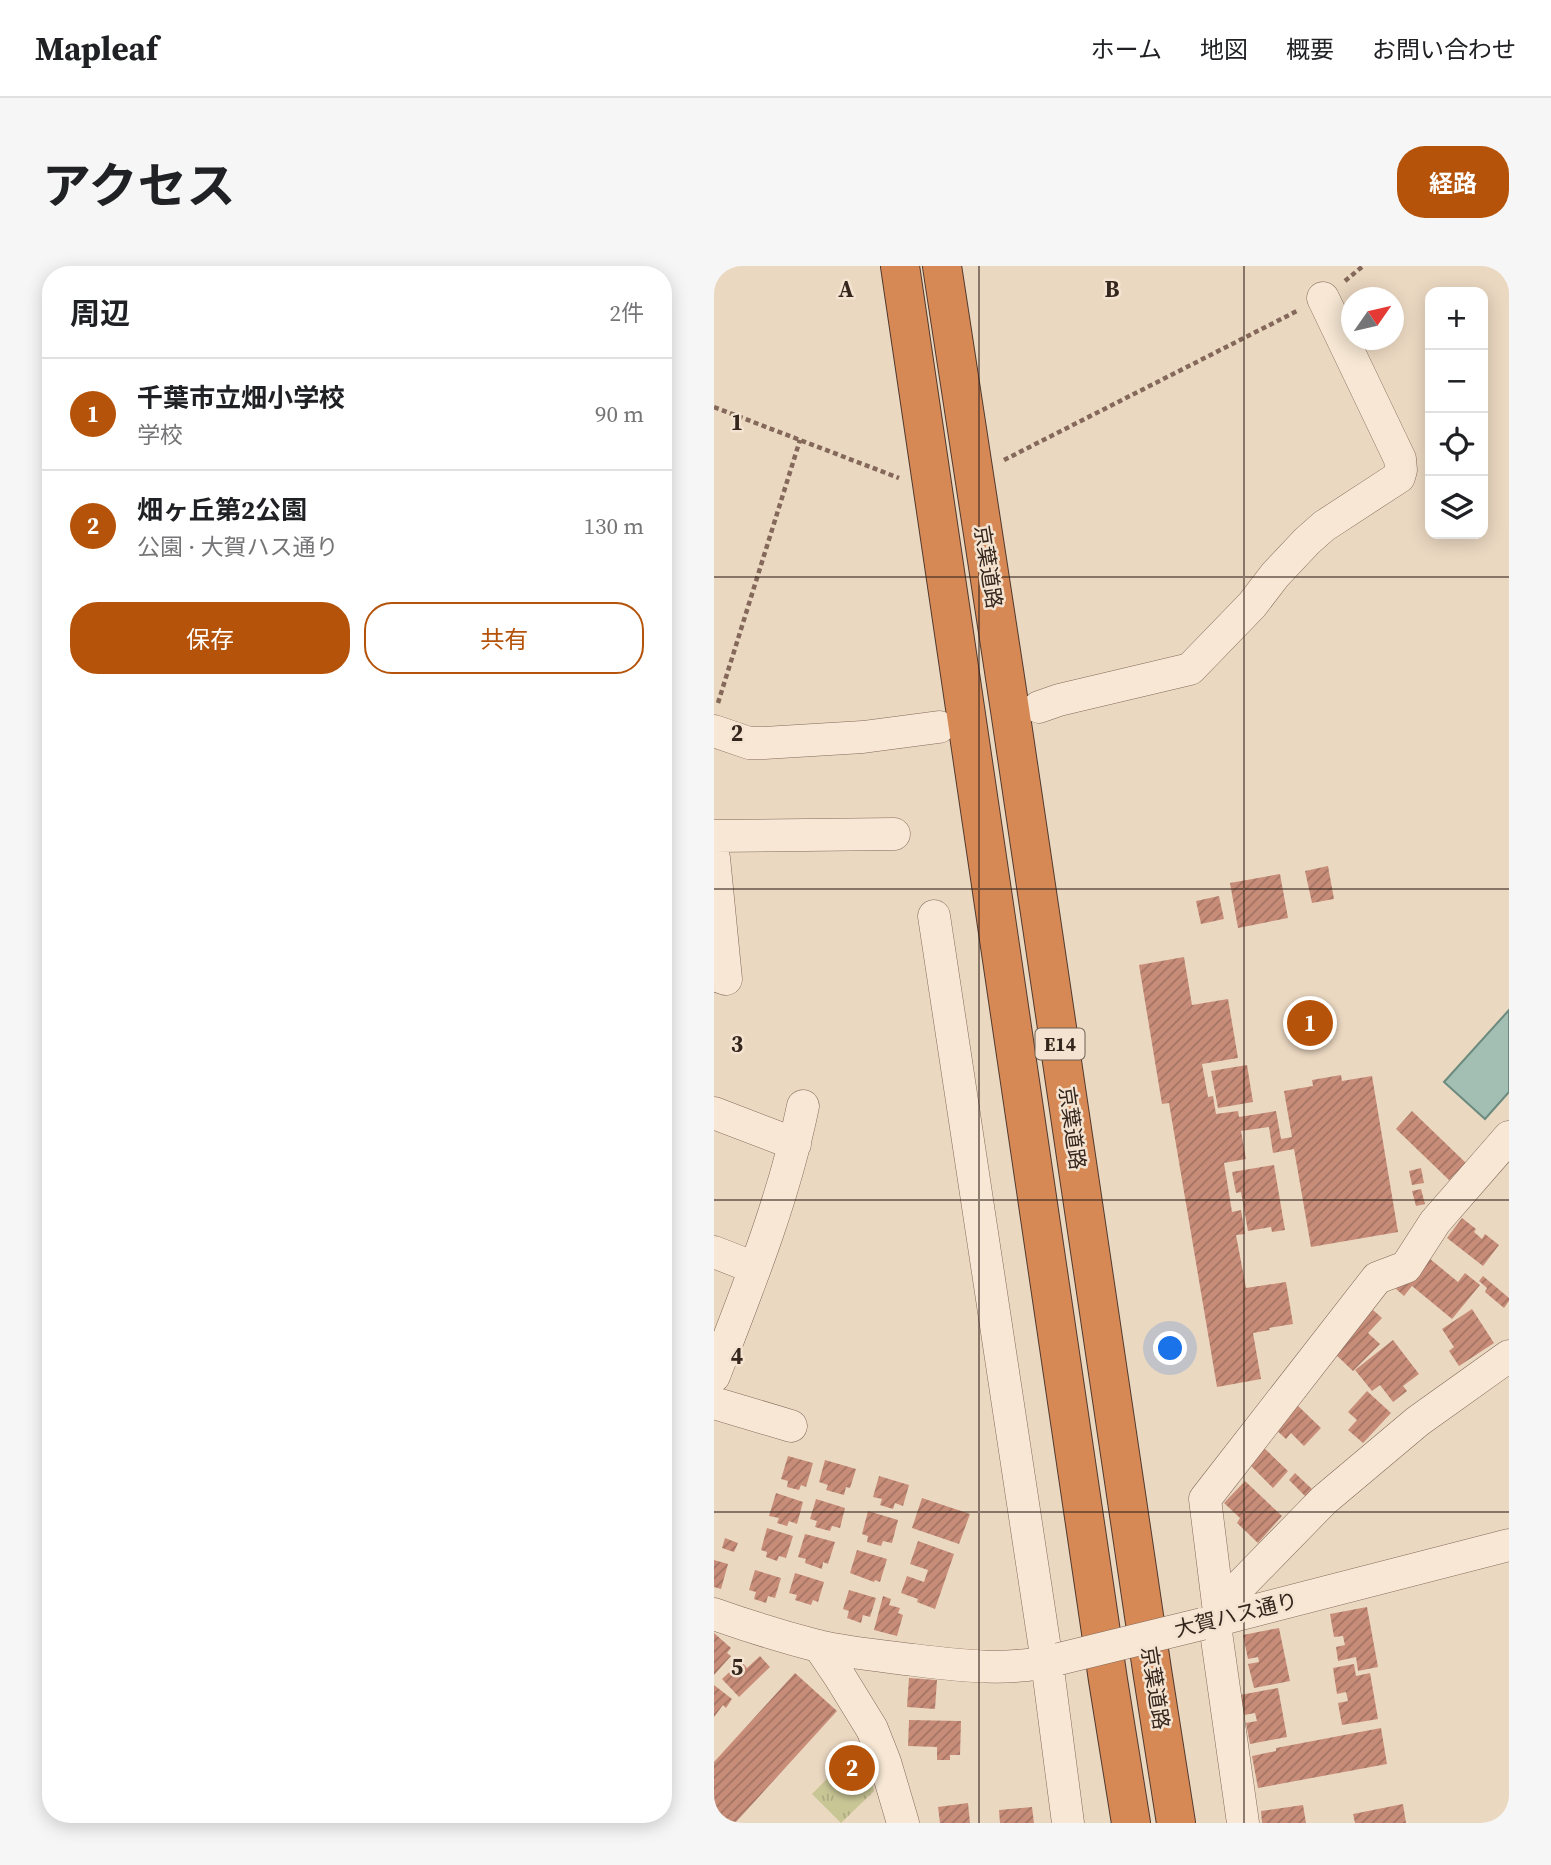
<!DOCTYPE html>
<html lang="ja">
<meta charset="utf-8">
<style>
:root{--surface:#fff;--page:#f6f6f6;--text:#202124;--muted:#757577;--line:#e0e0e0;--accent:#b45309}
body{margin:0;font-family:"Source Serif 4","Noto Sans JP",serif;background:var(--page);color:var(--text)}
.controls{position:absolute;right:21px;top:21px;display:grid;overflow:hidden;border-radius:14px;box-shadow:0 4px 18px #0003}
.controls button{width:63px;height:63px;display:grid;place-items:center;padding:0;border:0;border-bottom:2px solid var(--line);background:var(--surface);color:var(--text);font:35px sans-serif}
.compass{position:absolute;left:627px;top:21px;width:63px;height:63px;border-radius:50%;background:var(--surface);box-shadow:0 4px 18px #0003;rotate:56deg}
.you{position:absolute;left:457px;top:1083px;width:24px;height:24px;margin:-18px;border:5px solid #fff;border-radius:50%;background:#1a73e8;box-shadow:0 0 0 10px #1a73e833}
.badge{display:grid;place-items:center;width:46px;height:46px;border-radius:50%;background:var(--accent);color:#fff;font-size:23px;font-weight:700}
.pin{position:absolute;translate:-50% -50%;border:4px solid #fff;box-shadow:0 2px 7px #0006}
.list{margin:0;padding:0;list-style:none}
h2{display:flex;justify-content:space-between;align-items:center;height:91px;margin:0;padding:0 28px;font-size:30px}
h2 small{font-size:23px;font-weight:400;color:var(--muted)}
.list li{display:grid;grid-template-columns:46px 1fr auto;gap:21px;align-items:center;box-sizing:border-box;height:112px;padding:0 28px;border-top:2px solid var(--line)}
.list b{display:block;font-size:26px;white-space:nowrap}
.list p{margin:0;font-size:23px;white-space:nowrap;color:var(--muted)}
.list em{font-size:23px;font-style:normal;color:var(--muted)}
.actions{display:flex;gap:14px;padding:21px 28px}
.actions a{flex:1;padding:16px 0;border:2px solid var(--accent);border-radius:28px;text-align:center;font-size:24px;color:var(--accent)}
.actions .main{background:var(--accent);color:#fff}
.icon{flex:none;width:38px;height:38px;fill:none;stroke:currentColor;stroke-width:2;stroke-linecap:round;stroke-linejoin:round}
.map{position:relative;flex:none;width:795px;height:1557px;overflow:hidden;border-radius:28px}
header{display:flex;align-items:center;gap:42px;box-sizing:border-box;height:98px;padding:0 35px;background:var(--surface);border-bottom:2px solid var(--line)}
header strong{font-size:33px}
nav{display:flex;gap:38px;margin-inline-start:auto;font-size:24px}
.intro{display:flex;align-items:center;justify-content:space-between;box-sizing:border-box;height:168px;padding:0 42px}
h1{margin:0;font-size:49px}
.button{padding:18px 32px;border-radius:28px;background:var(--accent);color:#fff;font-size:24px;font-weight:700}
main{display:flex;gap:42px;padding:0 42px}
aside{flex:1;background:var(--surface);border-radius:28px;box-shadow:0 4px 18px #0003}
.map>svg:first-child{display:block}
.park{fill:url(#park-tufts)}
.water{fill:#a3beb2;stroke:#6b8b7e;stroke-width:2}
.building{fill:url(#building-hatch)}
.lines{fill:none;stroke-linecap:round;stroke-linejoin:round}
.minor-casing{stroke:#84695a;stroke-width:33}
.highway-casing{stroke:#51392e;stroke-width:40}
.path{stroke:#84695a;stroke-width:4.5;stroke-dasharray:5 3.5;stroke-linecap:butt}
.minor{stroke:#f7e7d4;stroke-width:32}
.highway{stroke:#d78955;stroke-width:38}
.minor-bridge-casing{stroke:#84695a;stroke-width:33;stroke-linecap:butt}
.minor-bridge{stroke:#f7e7d4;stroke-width:32}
.grid{fill:none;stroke:#34251d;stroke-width:2;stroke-opacity:0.55}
.labels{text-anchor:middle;stroke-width:5;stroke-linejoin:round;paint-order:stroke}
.shield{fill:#f3e3d0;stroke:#6d5e53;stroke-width:2}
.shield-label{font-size:19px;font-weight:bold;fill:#34251d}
.street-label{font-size:21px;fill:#34251d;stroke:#f3e3d0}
.grid-label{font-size:23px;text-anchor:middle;font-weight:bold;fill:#34251d;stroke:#f3e3d0;stroke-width:5;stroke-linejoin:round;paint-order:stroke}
</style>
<header>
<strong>Mapleaf</strong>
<nav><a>ホーム</a><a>地図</a><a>概要</a><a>お問い合わせ</a></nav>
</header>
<div class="intro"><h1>アクセス</h1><a class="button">経路</a></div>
<main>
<aside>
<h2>周辺<small>2件</small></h2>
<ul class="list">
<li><span class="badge">1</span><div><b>千葉市立畑小学校</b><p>学校</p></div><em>90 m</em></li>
<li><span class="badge">2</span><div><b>畑ヶ丘第2公園</b><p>公園 · 大賀ハス通り</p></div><em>130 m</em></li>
</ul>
<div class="actions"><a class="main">保存</a><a>共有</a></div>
</aside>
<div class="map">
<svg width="795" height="1557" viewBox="0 0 795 1557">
<defs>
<pattern id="park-tufts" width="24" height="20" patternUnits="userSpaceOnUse" patternTransform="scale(1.75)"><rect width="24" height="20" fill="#c9c696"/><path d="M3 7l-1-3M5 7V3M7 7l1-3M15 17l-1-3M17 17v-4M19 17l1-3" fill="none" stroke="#adaa81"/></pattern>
<pattern id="building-hatch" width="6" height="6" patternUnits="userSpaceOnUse" patternTransform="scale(1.75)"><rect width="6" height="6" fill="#c88d79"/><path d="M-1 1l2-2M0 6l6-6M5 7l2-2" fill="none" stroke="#a37363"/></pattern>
</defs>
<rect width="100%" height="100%" fill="#ebd8c1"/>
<!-- park -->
<path class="park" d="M147 1478 160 1525 127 1557 98 1528Z"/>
<!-- water -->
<path class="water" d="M795 744V826L771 853 730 816Z"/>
<!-- building -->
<path class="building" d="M614 600 620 633 598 637 591 605Z
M566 608 574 652 524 662 516 617Z
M505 630 510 653 487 658 482 635Z
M470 691 478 739 514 733 524 792 488 798 494 831 499 830 502 848 524 845 525 851 562 845 567 873 578 871 570 825 599 820 598 814 627 809 628 815 658 810 684 966 597 981 580 883 559 887 555 861 527 865 532 893 510 897 518 946 527 944 531 968 522 969 532 1022 572 1016 579 1058 555 1062 556 1064 539 1067 547 1113 503 1121 455 837 448 838 425 699Z
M533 799 539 836 504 842 497 805Z
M698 845 752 897 735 914 682 863Z
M560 899 571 964 558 966 557 961 534 965 527 926 522 927 518 906Z
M707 902 710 917 698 919 695 905Z
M707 923 711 938 702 940 698 925Z
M748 952 762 963 760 966 768 973 771 968 785 979 769 1000 733 972Z
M715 992 744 1016 751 1007 766 1019 738 1053 698 1020 690 1030 682 1023 693 1011Z
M769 1010 795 1032V1035L790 1042 771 1026 773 1022 765 1015Z
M758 1043 780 1077 745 1100 735 1085 740 1081 728 1063Z
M659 1044 668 1052 654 1067 666 1078 639 1105 619 1086Z
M679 1074 705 1108 689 1120 693 1125 679 1136 666 1119 658 1125 641 1104Z
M653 1125 677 1147 649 1177 634 1164 643 1154 634 1146Z
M581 1137 607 1162 590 1180 577 1167 572 1173 559 1161Z
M547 1179 574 1205 559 1222 532 1195Z
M74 1190 99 1197 92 1221 87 1219 85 1224 73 1221 74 1215 67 1213Z
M111 1194 142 1203 136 1222 132 1221 130 1229 112 1224 114 1219 105 1216Z
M581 1207 599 1224 592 1231 575 1214Z
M165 1210 195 1219 189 1240 181 1237 179 1243 166 1239 168 1233 159 1231Z
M531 1215 568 1250 544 1277 523 1257 526 1252 510 1237Z
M62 1227 89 1236 83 1258 75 1255 73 1260 63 1257 65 1252 55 1250Z
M208 1232 256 1248 245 1278 198 1262Z
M102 1233 131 1242 126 1262 118 1260 116 1265 101 1261 103 1255 96 1253Z
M154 1245 184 1254 178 1277 169 1275 167 1280 153 1276 154 1270 148 1268Z
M53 1262 79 1270 72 1292 65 1290 63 1295 52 1291 53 1286 47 1284Z
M91 1268 121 1276 114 1298 109 1296 108 1303 91 1297 92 1293 84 1291Z
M11 1272 24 1277 20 1286 8 1282Z
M204 1275 240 1288 221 1343 203 1336 204 1333 187 1327 193 1310 210 1316 214 1304 196 1298Z
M143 1284 173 1293 166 1316 161 1314 160 1316 136 1307Z
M0 1294 14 1298 7 1323 0 1321Z
M41 1304 67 1312 61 1332 54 1330 52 1337 40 1333 42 1326 35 1324Z
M81 1307 110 1316 104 1336 99 1334 97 1339 81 1334 83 1329 75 1327Z
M135 1324 162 1332 156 1351 149 1349 147 1357 133 1352 135 1345 129 1343Z
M169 1330 177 1333 175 1339 186 1342 184 1347 189 1349 183 1370 160 1364Z
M653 1341 664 1401 644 1405 642 1391 624 1395 622 1381 631 1379 629 1370 620 1371 616 1348Z
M565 1362 576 1415 540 1422 534 1398 545 1396 544 1391 534 1393 529 1369Z
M0 1367 17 1382 13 1387 17 1390 0 1409Z
M46 1390 56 1401 25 1431 8 1413 27 1395 33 1402Z
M640 1398 642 1410 656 1407 664 1453 628 1459 624 1437 634 1435 632 1426 623 1428 619 1402Z
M81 1407 123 1445 21 1557H0V1496Z
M195 1412 223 1414 221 1443 193 1441Z
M0 1419 18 1433 12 1442 9 1439 0 1451Z
M564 1422 573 1471 536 1478 532 1457 543 1455 541 1447 530 1449 526 1429Z
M195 1454 247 1455 246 1489H236V1494H223V1481L194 1480Z
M667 1462 673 1498 544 1522 538 1490 562 1485V1482Z
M254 1537 256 1557H226L224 1541Z
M689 1538 692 1557H641L639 1548Z
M589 1539 592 1557H548L547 1545Z
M318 1541 320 1557H286L285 1544Z"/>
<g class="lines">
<!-- minor casing -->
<g class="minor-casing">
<path id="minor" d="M325 441 345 434 476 403 538 339 561 309 593 275 610 260 685 211 687 204 686 193 609 32
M0 465 35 477H50L149 471 225 461
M0 570 180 568
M0 592 12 713 0 709
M220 650 333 1396 354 1557
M0 847 81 878
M0 986 41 1002
M0 1110C34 1022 70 933 89 840
M0 1137 77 1160
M0 1348C34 1360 69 1371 104 1380 135 1387 168 1390 200 1394 248 1400 297 1406 345 1393
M506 1354 491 1233 663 1012 692 1001 721 956 795 871
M496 1356 795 1279
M105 1380 126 1411 158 1463 171 1496 189 1557
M529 1557 502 1366 506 1354 525 1321 610 1234 704 1155 795 1090"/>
</g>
<!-- highway casing -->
<g class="highway-casing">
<path id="highway" d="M186 0 394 1414 417 1557
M228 0 296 444 438 1404 462 1557"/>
</g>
<!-- path -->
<path class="path" d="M631 15 649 0
M0 141 185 212
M290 194 585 44
M4 437 86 174"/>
<!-- minor -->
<use href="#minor" class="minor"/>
<!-- highway -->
<use href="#highway" class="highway"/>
<!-- minor-bridge casing -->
<g class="minor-bridge-casing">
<path id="minor-bridge" d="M345 1393 488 1358"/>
</g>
<!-- minor-bridge -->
<use href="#minor-bridge" class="minor-bridge"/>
</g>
<!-- grid -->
<path class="grid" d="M265 0V1557M530 0V1557M0 311H795M0 623H795M0 934H795M0 1246H795"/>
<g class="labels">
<!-- shield labels -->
<rect class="shield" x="321.5" y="762.5" width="49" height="31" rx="5"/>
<g class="shield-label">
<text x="346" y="785">E14</text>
</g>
<!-- street labels -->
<g class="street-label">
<text transform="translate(274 301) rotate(81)" y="7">京葉道路</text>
<text transform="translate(358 862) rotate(82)" y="7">京葉道路</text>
<text transform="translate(522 1349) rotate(-14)" y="7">大賀ハス通り</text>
<text transform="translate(441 1422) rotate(81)" y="7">京葉道路</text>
</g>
</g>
<g class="grid-label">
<text x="132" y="31">A</text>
<text x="398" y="31">B</text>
<text x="23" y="164">1</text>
<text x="23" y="475">2</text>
<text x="23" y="786">3</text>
<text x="23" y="1098">4</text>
<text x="23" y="1409">5</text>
</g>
</svg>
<div class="controls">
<button>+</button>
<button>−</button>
<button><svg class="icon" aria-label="locate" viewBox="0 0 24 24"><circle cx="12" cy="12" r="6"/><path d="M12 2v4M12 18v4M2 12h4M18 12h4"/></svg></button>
<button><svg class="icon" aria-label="layers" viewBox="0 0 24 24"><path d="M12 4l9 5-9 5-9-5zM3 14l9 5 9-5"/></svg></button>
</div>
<svg class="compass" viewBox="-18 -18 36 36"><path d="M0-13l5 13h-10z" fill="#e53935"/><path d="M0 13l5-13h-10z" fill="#757577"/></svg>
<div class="you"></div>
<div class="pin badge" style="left:596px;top:757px">1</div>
<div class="pin badge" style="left:138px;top:1502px">2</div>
</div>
</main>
